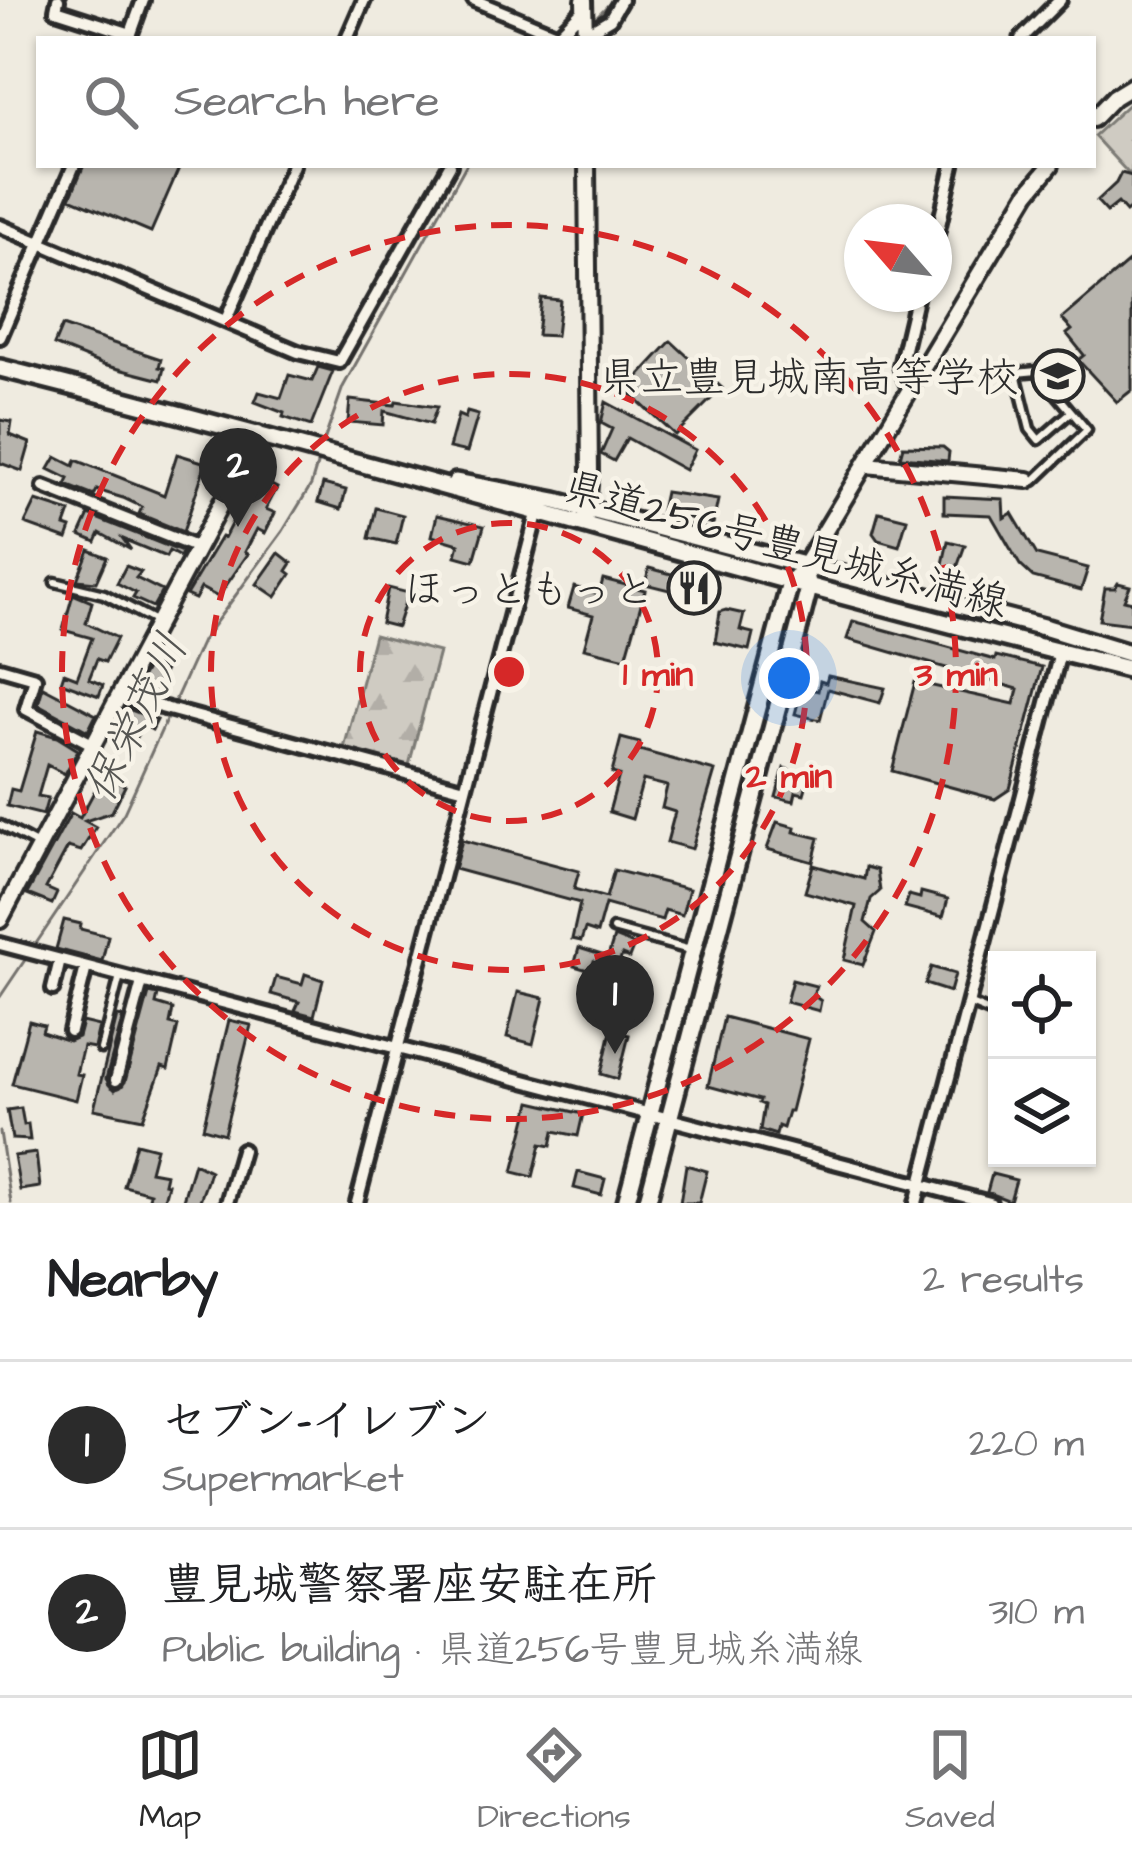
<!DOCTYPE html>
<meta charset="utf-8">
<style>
:root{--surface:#fff;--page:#f6f6f6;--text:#202124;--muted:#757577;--line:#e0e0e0;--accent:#2b2b2b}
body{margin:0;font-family:"Architects Daughter","Klee One",sans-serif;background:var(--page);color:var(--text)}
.controls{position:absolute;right:36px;bottom:36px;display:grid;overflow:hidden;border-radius:0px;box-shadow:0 3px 9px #0004}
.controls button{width:108px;height:108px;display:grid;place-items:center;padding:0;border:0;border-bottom:3px solid var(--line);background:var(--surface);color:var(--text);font:60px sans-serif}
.compass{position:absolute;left:844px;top:204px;width:108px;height:108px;border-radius:50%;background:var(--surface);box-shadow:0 3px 9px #0004;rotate:298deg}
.you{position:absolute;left:789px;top:678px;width:42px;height:42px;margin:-30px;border:9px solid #fff;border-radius:50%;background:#1a73e8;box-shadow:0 0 0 18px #1a73e833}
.badge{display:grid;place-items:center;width:78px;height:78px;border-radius:50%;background:var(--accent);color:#fff;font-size:39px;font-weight:700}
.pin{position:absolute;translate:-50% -99px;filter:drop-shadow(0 3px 6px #0008)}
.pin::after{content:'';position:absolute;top:63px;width:42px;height:36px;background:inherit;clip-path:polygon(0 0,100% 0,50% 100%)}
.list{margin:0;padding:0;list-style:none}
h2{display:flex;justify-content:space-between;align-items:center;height:156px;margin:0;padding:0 48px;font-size:51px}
h2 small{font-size:39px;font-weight:400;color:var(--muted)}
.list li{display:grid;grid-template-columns:78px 1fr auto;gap:36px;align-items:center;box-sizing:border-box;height:168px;padding:0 48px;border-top:3px solid var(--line)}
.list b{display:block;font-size:45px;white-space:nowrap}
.list p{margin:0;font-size:39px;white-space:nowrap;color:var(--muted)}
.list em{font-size:39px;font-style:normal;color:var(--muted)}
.icon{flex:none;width:66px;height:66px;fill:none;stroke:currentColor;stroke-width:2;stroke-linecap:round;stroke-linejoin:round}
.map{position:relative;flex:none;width:1132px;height:1203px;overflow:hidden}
.search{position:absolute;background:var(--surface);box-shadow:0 3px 9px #0004;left:36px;right:36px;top:36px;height:132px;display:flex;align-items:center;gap:30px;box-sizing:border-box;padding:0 42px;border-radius:0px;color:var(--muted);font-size:45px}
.sheet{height:492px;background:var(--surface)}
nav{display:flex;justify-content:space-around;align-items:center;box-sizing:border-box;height:168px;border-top:3px solid var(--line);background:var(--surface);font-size:33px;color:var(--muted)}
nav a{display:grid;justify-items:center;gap:6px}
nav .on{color:var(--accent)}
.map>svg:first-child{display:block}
.forest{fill:url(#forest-firs);stroke:#7d7b76;stroke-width:3}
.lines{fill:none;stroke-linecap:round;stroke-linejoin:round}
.stream{stroke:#74726e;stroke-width:3}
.building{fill:#b8b5ae;stroke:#2b2b2b;stroke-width:3}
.service-casing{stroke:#2b2b2b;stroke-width:15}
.minor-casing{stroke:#2b2b2b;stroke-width:20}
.tertiary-casing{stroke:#2b2b2b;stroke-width:22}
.secondary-casing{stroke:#2b2b2b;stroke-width:24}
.service{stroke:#f7f3e8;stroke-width:6}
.minor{stroke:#f7f3e8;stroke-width:10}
.tertiary{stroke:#f7f3e8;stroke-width:14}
.secondary{stroke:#f7f3e8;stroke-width:15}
.ring{fill:none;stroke:#d62828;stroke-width:6;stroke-dasharray:21 15}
.labels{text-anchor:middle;stroke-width:9;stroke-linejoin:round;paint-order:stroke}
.poi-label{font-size:42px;fill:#2b2b2b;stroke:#f7f3e8;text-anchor:end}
.street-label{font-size:42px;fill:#2b2b2b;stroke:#f7f3e8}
.water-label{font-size:45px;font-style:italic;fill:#555552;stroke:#f7f3e8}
.centre{fill:#d62828;stroke:#f7f3e8;stroke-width:6}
.ring-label{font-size:36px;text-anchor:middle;font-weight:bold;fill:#d62828;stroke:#f7f3e8;stroke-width:9;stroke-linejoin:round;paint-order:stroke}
</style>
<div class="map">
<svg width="1132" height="1203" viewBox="0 0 1132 1203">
<defs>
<pattern id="forest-firs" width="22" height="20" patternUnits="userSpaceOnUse" patternTransform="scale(3)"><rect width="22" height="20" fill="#cfcbc2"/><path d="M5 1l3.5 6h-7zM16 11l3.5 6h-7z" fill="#b2aea7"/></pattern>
</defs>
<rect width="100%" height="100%" fill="#efebe0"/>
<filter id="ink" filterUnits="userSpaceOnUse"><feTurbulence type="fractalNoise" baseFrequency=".00833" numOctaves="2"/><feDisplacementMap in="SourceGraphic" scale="24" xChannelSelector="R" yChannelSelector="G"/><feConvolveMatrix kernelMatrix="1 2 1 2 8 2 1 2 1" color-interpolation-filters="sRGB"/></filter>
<g filter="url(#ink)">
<!-- forest -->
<path class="forest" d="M1132 101V171L1129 174 1094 136Z
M374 635 439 652 408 769 343 752Z"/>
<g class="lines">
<!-- stream -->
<path class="stream" d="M589 24 613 0
M324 441 343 387 466 165
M0 997 124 813 202 641 283 531 311 485 318 461
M0 1132 11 1203"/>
</g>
<!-- building -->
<path class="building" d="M84 165 179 168 151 232 70 198Z
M1121 173 1132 176V207L1126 212 1118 203 1107 212 1097 201 1116 183Z
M1132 259V390L1117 402 1078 360 1084 355 1067 334 1072 330 1062 319Z
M541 298 560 300 556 336 537 335Z
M62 326 161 359 159 367 164 368 161 380 103 365 54 345Z
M671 341 722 388 675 435 626 390Z
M318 367 333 371 311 426 283 417 284 413 255 402 259 392 281 398 289 375 312 381Z
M350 400 395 405 396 401 437 407 431 424 384 411 383 425 348 422Z
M606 402 695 450 685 470 627 438 614 461 601 454 612 429 601 423Z
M467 412 478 415 467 452 449 448 458 415 465 418Z
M0 420 12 422 10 435 30 443 22 471 0 463Z
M903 446 943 447 949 452 948 461 900 457Z
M177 454 206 463 183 532 139 514 142 507 123 498 97 490 94 496 66 485 69 479 49 469 56 457 74 466 76 460 164 495Z
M250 474 277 488 266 509 275 513 265 533 257 529 245 552 248 554 218 597 201 588 195 599 186 595 221 537 224 538 241 505 235 502Z
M323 484 346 490 341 509 318 502Z
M665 492 718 500 713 524 661 511Z
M944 496 1003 499 1004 518 1012 513 1037 555 1088 568 1081 590 1033 577 1020 565 991 515 944 513Z
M36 501 70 512 65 526 71 528 67 539 25 524Z
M376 508 403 515 396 544 369 538Z
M879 512 907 519 899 546 878 540 873 533Z
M89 515 182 552 180 557 169 551 166 557 123 539 131 550 100 533 96 542 80 535Z
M437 515 484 526 474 561 456 556 459 544 432 536Z
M948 541 965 545 954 576 941 573Z
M89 550 107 557 96 582 77 580Z
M279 553 292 563 287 571 291 574 276 597 257 584Z
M126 566 141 572 136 578 162 591 153 607 133 598 136 593 117 583Z
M649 568 709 584 706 595 701 598 645 584Z
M603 579 645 590 626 658 584 648 593 615 568 608 574 587 599 594Z
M1118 583 1130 586 1124 600 1132 602V624L1099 620 1105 588H1115Z
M388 588 408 593 397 627 381 623Z
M73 594 92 602 86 623 117 638 105 662 97 659 89 679 103 685 99 696 61 682 64 673 77 678 92 638 63 630Z
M726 610 744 614 740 630 753 633 749 650 715 642 720 612Z
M853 621 995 660 996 656 1042 667 1010 789 995 799 892 771 915 682 1014 704 1018 689 847 639Z
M150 662 165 670 152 695 135 689Z
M828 676 885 688 880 703 828 689 820 720 795 714 802 687 818 691 820 681 826 683Z
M43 687 96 715 88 731 38 704Z
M126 708 157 720 152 730 143 725 135 739 119 730 118 722Z
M37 731 57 737 78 750 65 774 47 765 38 796 48 798 43 815 7 806 11 789 19 791Z
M621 738 640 743 639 750 715 771 692 849 667 842 675 812 662 808 667 786 643 780 632 819 609 812 619 775 612 773Z
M784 768 809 777 804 794 796 792 794 801 776 797Z
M103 775 125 786 112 812 85 821 96 827 81 851 68 847 46 888 57 893 52 904 27 894 71 813 80 818Z
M777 822 795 827 794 832 819 838 813 862 767 849Z
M462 840 579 871 574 889 606 898 614 870 689 889 682 915 665 910 662 920 605 904 597 933 585 929 581 941 572 939 580 903 454 869Z
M813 865 864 879 866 867 877 870 880 891 871 899 865 922 876 932 863 965 844 960 856 906 805 892Z
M921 892 948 899 943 917 905 907 909 895 920 898Z
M64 920 81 924 80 929 108 936 102 961 56 949Z
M614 937 634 945 629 958 622 955 617 969 594 961 591 971 574 966 579 948 608 957Z
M931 967 955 974 950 992 925 984Z
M305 974 323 980 314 1016 295 1011 299 1002 271 994 276 977 302 984Z
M792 980 816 986 813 995 821 1001 819 1011 786 1002Z
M518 992 544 998 533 1044 507 1037Z
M149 993 158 995 156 1004 173 1009 170 1024 178 1026 168 1069 162 1067 143 1119 94 1109 117 1016 123 1017 106 1079 115 1090 125 1082Z
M724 1017 809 1039 791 1111H788L783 1128 778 1126 776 1135 760 1130 764 1105 759 1103 760 1100 708 1086Z
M229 1020 251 1025 224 1134 203 1128Z
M29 1021 44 1025 42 1032 69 1041 78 1037 82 1022 99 1026 94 1048 83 1046 76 1074 82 1075 76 1100 12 1084Z
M611 1031 629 1035 618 1079 601 1074Z
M531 1102 583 1114 578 1136 554 1131 551 1146 541 1144 533 1177 513 1172Z
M21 1108 24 1125 28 1124 30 1140 12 1139 7 1110Z
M136 1143 156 1148 150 1171 166 1174 164 1183 168 1184 163 1203H148L150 1193 124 1186Z
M36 1153 40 1187 20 1190 14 1156Z
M194 1163 210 1171 207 1181 199 1203H182Z
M686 1165 707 1171 699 1203H680Z
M578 1172 605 1179 601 1195 574 1188Z
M992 1174 1016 1180 1010 1201 987 1192Z"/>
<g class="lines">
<!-- service casing -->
<g class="service-casing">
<path id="service" d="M1034 481 1087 430 1037 371 1016 373 1030 429 1039 440 1071 412
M55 582 104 594 155 621
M0 825 36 844
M613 929 690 950
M968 1003 997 1015
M101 1049 120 976"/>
</g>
<!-- minor casing -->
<g class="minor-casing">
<path id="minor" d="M58 0 56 10 131 34
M474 0 558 35
M585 34 610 19 621 0
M130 36 143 0
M556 37 584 9
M347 39 364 0
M1021 39 1060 0
M0 226 298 352 339 362 450 165
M934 247 953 165
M226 320 293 165
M0 337 74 165
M909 389 900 366 917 294
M44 487 198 548
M0 668 35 678 26 709 94 745
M120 696 465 789
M0 944 990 1203
M53 989 60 960
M70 1031 86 967
M116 1080 142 982
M227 1203 242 1150
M357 1203 537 514
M916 1203 1061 649"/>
</g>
<!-- tertiary casing -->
<g class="tertiary-casing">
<path id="tertiary" d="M584 0 585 39
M1093 119 1114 97 1132 86
M866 465 1028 480
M586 517 590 474 587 165
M804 566 1028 193 1051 165
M0 920 258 434"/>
</g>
<!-- secondary casing -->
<g class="secondary-casing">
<path id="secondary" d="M0 368C379 463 752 577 1132 670
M456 482 556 501 1047 628 1132 654
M626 1203 790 583 797 576
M647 1203 801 619 809 588 807 579"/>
</g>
<!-- service -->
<use href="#service" class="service"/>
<!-- minor -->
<use href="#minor" class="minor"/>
<!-- tertiary -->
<use href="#tertiary" class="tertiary"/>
<!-- secondary -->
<use href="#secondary" class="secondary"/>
</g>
</g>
<!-- distance rings -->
<g class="ring">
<circle cx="509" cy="672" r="149"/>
<circle cx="509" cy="672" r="298"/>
<circle cx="509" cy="672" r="447"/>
</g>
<!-- icons -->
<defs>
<g id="school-ring" transform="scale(2.7)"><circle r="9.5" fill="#f7f3e8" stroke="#2b2b2b" stroke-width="1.5"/><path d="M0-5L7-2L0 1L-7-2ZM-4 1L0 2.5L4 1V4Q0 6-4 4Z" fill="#2b2b2b"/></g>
<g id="restaurant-ring" transform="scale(2.7)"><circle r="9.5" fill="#f7f3e8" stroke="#2b2b2b" stroke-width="1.5"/><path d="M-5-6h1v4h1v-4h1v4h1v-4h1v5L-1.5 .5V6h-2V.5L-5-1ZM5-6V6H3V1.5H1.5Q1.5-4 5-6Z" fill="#2b2b2b"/></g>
</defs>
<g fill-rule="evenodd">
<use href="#school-ring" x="1058" y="376"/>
<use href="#restaurant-ring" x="694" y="588"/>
</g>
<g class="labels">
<!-- poi labels -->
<g class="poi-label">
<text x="1019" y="391">県立豊見城南高等学校</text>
<text x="655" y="603">ほっともっと</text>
</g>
<!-- street labels -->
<g class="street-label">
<text transform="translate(786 543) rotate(15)" y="15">県道256号豊見城糸満線</text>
</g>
<!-- water labels -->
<g class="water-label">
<text transform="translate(134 717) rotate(-64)" y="16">保栄茂川</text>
</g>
</g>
<circle cx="509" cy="672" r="18" class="centre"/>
<g class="ring-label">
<text x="658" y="685">1 min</text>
<text x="956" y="685">3 min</text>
<text x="789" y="787">2 min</text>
</g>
</svg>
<div class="controls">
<button><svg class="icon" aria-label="locate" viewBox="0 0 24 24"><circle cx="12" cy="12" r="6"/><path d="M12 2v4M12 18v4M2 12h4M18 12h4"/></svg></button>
<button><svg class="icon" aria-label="layers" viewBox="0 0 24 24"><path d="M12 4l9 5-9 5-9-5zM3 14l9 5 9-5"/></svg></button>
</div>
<svg class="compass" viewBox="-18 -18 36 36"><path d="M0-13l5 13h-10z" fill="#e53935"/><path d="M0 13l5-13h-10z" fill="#757577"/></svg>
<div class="you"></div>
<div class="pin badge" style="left:615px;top:1054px">1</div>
<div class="pin badge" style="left:238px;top:527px">2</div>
<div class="search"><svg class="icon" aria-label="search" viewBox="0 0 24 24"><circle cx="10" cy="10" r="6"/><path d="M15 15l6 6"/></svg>Search here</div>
</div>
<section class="sheet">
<h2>Nearby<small>2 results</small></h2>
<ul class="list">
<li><span class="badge">1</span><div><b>セブン-イレブン</b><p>Supermarket</p></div><em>220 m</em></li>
<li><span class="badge">2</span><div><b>豊見城警察署座安駐在所</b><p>Public building · 県道256号豊見城糸満線</p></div><em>310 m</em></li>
</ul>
</section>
<nav>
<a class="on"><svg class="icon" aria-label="map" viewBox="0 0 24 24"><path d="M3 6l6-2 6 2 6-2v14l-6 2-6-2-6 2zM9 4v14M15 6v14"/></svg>Map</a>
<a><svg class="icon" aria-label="directions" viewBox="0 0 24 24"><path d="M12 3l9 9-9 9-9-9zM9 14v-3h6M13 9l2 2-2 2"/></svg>Directions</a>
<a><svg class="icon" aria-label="saved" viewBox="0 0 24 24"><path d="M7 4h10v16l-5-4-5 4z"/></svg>Saved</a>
</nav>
